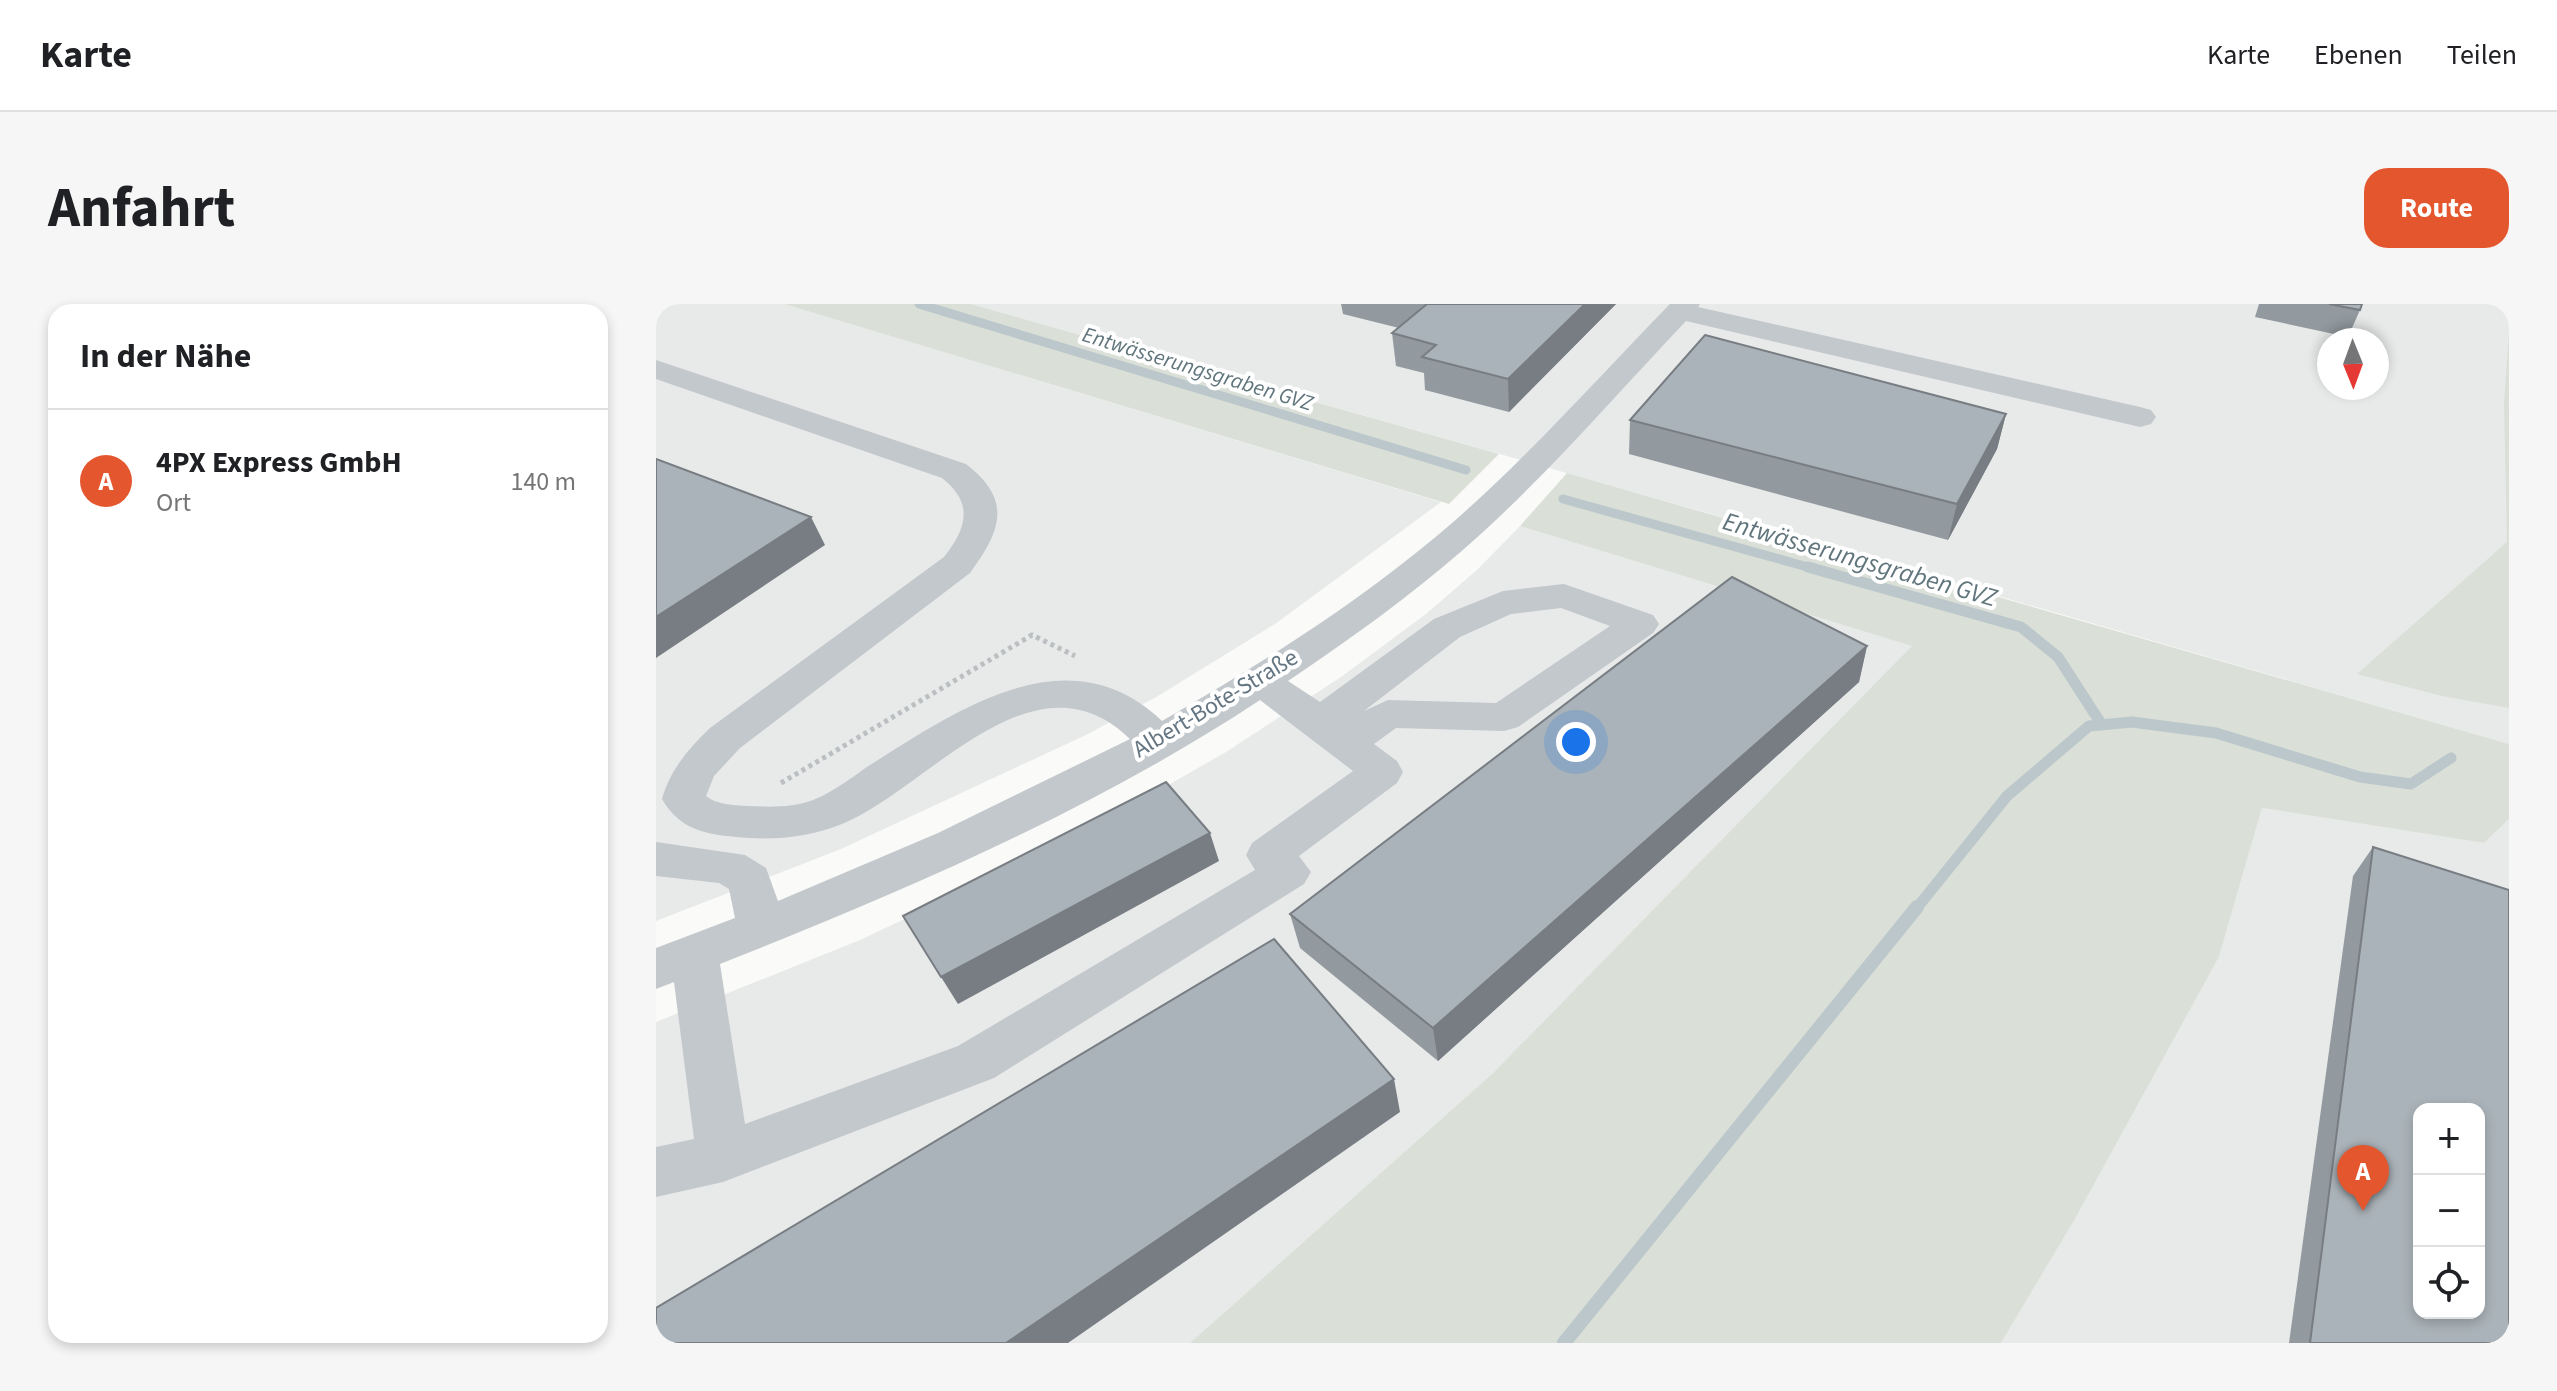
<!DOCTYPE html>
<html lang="de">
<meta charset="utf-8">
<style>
:root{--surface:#fff;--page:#f6f6f6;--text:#202124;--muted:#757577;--line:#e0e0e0;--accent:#e4572e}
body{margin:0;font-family:"Source Sans 3",sans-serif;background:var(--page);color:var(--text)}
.controls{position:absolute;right:24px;bottom:24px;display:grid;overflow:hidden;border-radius:16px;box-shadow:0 4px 12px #0003}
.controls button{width:72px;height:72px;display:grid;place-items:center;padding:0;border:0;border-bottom:2px solid var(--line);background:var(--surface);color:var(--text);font:40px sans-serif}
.compass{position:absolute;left:1661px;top:24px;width:72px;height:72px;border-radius:50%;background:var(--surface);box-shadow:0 4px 12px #0003;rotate:179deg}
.you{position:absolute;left:920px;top:438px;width:28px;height:28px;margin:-20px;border:6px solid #fff;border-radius:50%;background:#1a73e8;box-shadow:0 0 0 12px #1a73e833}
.badge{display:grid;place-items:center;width:52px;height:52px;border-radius:50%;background:var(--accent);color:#fff;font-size:26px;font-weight:700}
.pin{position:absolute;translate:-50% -66px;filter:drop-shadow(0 2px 4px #0008)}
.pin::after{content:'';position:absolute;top:42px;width:28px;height:24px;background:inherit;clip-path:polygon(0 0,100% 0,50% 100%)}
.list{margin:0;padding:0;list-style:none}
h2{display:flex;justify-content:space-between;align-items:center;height:104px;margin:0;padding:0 32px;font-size:34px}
h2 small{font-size:26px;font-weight:400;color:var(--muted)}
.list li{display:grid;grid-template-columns:52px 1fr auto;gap:24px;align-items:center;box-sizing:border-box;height:144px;padding:0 32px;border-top:2px solid var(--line)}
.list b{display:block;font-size:30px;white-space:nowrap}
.list p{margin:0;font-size:26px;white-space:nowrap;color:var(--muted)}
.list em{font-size:26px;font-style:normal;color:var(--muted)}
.icon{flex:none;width:44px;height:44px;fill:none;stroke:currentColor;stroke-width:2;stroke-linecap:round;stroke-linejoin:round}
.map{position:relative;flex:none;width:1853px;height:1039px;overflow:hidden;border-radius:24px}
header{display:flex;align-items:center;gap:48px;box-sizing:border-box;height:112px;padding:0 40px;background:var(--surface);border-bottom:2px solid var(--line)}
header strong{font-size:38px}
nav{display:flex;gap:44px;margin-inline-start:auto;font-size:28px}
.intro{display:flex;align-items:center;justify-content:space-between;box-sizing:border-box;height:192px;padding:0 48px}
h1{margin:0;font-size:56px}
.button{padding:20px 36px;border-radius:24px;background:var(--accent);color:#fff;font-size:28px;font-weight:700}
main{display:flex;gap:48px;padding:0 48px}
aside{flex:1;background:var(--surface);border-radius:24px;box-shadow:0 4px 12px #0003}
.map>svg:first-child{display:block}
.built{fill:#e8e9e9;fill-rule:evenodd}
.green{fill:#dadfd7}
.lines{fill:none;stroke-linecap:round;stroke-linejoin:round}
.stream-far2{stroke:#bbc7cb;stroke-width:9}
.stream-far1{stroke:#bbc7cb;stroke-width:11}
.stream{stroke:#bbc7cb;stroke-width:14}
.path{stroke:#bbbfc2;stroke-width:5;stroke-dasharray:4 4;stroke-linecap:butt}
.minor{fill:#c3c8cc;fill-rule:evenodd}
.wall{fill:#929a9f}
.shaded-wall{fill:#777d82}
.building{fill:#aab3b9;stroke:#777d82;stroke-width:2;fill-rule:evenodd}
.labels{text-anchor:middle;stroke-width:8;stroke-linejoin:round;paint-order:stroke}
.far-water-label{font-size:22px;font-style:italic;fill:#60757c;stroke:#fff}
.street-label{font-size:24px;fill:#657683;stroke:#fff}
.water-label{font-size:26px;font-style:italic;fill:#60757c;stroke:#fff}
</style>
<header>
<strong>Karte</strong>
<nav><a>Karte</a><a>Ebenen</a><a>Teilen</a></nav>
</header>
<div class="intro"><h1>Anfahrt</h1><a class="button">Route</a></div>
<main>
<aside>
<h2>In der Nähe<small></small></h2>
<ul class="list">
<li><span class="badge">A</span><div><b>4PX Express GmbH</b><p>Ort</p></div><em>140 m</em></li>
</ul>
</aside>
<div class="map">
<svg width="1853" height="1039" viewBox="0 0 1853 1039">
<rect width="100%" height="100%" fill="#fafaf8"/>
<!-- built -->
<path class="built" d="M0 0H128L785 198 619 320 502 392 432 430 185 545 0 617Z
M315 0H1853V440L1242 263ZM1673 36H1721V84H1673Z
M864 222 1257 342 837 769 534 1039H0V718L204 636 308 587 465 508 570 448 685 373 770 310 822 265Z
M1606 504 1828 539 1853 515V1039H1345L1419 915 1563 653ZM1763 805H1823V1009H1763Z"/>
<!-- green -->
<path class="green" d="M128 0H315L843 150 793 200Z
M1853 29V404L1786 392 1701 370 1851 238 1848 98Z
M911 169 1853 440V515L1828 539 1606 504 1563 653 1419 915 1345 1039H534L837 769 1256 342 864 222Z"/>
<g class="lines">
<!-- stream-far2 -->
<path class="stream-far2" d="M263 0 810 166
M907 195 1159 265"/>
<!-- stream-far1 -->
<path class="stream-far1" d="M1152 263 1365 323 1402 353 1446 421
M1260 605 1351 492 1433 422 1476 418 1560 429 1704 473 1755 480 1795 454"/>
<!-- stream -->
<path class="stream" d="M908 1039 1261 603"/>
<!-- path -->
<path class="path" d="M125 479 376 331 419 352"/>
<!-- minor -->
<path class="minor" d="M1014 0H1044L1042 3 1484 103 1495 106 1500 113 1495 120 1484 123 1030 17C957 94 888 175 808 245 753 293 693 336 632 377L664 398 778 315 847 287 908 280 997 311 1003 320 997 329 862 423 848 427 740 424 718 440 741 457 747 468 741 479 643 552 655 568 648 580 338 774 67 878 0 893V843L38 835 18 678 0 685V644L79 614 73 585 63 579 0 572V538L89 551 110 564 122 597 282 529 474 435C378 341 272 485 186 520 149 535 111 537 71 532 42 529 21 521 6 495 14 466 33 444 54 424L288 253C311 224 318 199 286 174L0 75V56L310 160C357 196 345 227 314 269L84 444 58 472 50 492C61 501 77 501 91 502 112 503 137 504 157 496 178 488 196 473 214 461 302 406 412 328 506 417 602 362 697 302 782 231 865 161 938 78 1014 0ZM905 304 954 322 840 399 732 396 708 407 804 333 855 310ZM604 396 697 467 596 539 590 551 599 566 302 742 89 820 64 660C248 587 438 506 604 396Z"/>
</g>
<!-- wall -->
<path class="wall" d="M685 0H960L853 108 769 86 768 69 740 62 736 29 743 24 687 10Z
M1603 0H1706L1704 6 1692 33 1599 13Z
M1350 110 1341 145 1292 236 973 150 974 116Z
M1211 342 1203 378 782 757 644 644 634 610Z
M1717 543 1853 1039H1633L1697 572Z"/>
<!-- shaded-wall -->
<path class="shaded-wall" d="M929 0H960L853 108 852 75Z
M1350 110 1341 145 1292 236 1301 200Z
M155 213 169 241 0 354V313Z
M1211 342 1203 378 782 757 777 724Z
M554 529 563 557 302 700 285 673Z
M738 775 744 808 412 1039H350Z"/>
<!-- building -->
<path class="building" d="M771 0H929L852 75 766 53 780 41 736 29Z
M1673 0H1706L1704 6Z
M1049 31 1350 110 1301 200 974 116Z
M0 155 155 213 0 313Z
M1076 273 1211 342 777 724 634 610Z
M510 478 554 529 285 673 247 612Z
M1717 543 1853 586V1039H1654ZM1763 805H1823V1009H1763Z
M618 635 738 775 350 1039H0V1004Z"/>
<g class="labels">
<!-- far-water labels -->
<g class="far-water-label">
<text transform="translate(542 64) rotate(17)" y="8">Entwässerungsgraben GVZ</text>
</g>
<!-- street labels -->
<g class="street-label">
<text transform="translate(559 399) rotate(-31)" y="8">Albert-Bote-Straße</text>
</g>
<!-- water labels -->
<g class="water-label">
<text transform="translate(1204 255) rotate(16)" y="9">Entwässerungsgraben GVZ</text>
</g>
</g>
</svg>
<div class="controls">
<button>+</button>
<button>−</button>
<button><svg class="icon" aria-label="locate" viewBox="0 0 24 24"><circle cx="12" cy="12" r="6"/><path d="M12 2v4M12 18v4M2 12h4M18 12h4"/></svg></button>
</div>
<svg class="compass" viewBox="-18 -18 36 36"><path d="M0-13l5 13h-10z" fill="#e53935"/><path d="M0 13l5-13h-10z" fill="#757577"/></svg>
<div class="you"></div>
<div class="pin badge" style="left:1707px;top:907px">A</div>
</div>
</main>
